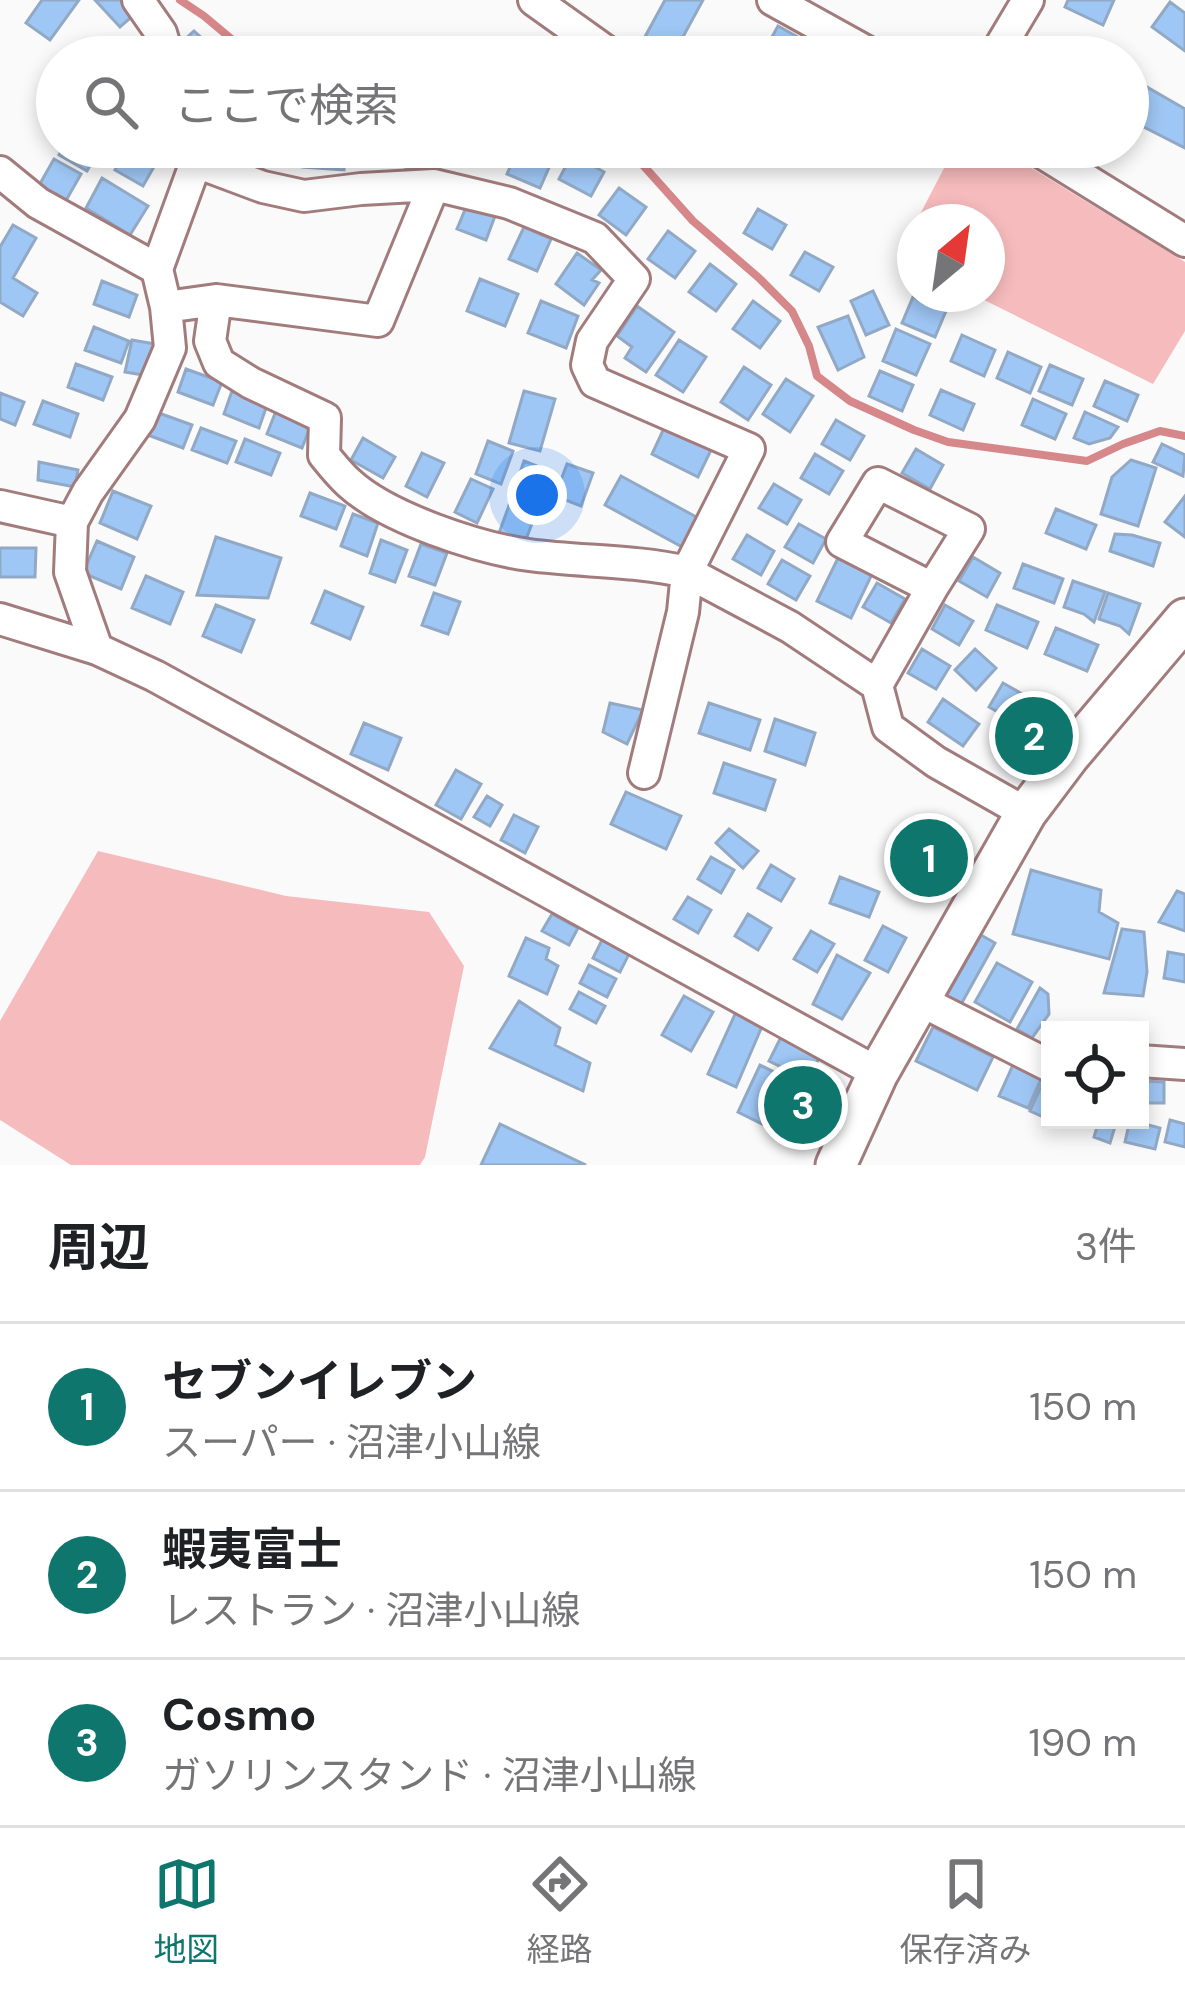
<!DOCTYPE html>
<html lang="ja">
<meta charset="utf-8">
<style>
:root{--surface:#fff;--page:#f2f2f2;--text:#202124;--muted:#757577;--line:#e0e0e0;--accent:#0f766e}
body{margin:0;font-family:"DM Sans","Noto Sans JP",sans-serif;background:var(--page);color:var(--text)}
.controls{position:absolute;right:36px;bottom:36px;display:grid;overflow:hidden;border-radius:0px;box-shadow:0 6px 18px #0003}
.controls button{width:108px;height:108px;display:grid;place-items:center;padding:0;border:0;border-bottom:3px solid var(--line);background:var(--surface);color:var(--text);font:60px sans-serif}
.compass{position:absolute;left:897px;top:204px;width:108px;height:108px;border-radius:50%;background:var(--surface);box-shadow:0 6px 18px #0003;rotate:29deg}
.you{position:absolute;left:537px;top:495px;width:42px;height:42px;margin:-30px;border:9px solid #fff;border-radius:50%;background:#1a73e8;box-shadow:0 0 0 18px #1a73e833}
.badge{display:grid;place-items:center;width:78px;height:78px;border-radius:50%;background:var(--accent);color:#fff;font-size:39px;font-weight:700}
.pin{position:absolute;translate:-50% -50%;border:6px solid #fff;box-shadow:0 3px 12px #0006}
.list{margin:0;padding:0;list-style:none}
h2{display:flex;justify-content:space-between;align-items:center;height:156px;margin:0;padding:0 48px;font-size:51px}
h2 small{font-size:39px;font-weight:400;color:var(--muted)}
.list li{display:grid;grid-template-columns:78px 1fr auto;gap:36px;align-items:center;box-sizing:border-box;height:168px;padding:0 48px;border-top:3px solid var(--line)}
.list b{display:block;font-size:45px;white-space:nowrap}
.list p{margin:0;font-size:39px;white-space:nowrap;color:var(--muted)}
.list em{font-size:39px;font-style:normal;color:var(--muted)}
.icon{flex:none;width:66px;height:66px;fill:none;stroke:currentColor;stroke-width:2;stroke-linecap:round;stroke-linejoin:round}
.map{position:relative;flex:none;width:1185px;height:1165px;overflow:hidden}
.search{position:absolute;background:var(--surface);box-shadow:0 6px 18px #0003;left:36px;right:36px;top:36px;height:132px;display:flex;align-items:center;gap:30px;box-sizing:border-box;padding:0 42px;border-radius:66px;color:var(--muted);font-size:45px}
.sheet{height:660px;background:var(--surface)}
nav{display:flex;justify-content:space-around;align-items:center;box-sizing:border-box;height:168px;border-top:3px solid var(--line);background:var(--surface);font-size:33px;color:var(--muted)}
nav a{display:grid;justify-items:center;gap:6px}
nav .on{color:var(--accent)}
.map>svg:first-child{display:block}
.green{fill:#f6bbbc}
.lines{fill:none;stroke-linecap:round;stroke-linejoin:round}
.stream{stroke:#d6878a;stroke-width:8}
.building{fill:#9fc7f5;stroke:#92a9c5;stroke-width:3}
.minor-casing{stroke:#a27c7d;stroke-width:36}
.major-casing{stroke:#a27c7d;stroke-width:45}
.minor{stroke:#fff;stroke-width:30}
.major{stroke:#fff;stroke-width:39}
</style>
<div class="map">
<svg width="1185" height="1165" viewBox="0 0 1185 1165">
<rect width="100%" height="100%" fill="#fafafa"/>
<!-- green -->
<path class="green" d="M955 147H997L1185 262V331L1153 384 972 294H987V222H916Z
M98 851 286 896 429 912 464 966 425 1157 420 1165H71L0 1120V1021Z"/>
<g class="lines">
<!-- stream -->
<path class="stream" d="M180 0 204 16 253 57
M620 147 633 154 693 221 759 278 792 311 809 346 817 376 850 401 914 430 948 442 1087 461 1123 444 1160 431 1185 436"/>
</g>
<!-- building -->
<path class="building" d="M42 0H79L50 40 26 23Z
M95 0H126L135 14 120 27Z
M665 0H703L672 57H665L641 44Z
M1068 0H1114L1103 25 1065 7Z
M1170 2 1185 13V51L1152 27Z
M778 26 834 57H761Z
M194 31 223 57H183L175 48Z
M113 41 141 57H104Z
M710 41 737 57H700Z
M1147 87 1185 109V148L1128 119Z
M63 147H100L87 171 59 155Z
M128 147H144L160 156 143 186 115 170Z
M249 147H275L271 165 247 160Z
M305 147H346L344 170 303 167Z
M362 147H386L384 163 360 160Z
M408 147H452L451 157 426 154 424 171 406 169Z
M470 147H493L488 162 470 157Z
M519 147H558L540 188 507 174Z
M572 154 604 172 591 196 559 179Z
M54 159 81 174 64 204 37 189Z
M102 178 148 206 130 235 86 208Z
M619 188 646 207 626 235 599 215Z
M467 205 495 216 486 240 457 229Z
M758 209 786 225 772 249 744 233Z
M13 225 36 238 13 278 37 293 23 316 0 302V247Z
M524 227 551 239 537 271 509 259Z
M668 231 695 251 675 278 648 259Z
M805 252 833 267 819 291 791 275Z
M577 253 601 270 592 280 599 283 584 305 556 284Z
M710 264 736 284 716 311 689 292Z
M480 279 518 294 505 326 467 311Z
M102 281 137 295 129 317 94 304Z
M873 291 889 325 866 335 851 301Z
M913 297 946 311 935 337 902 323Z
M541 301 578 316 566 348 528 333Z
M753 301 780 321 760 348 733 329Z
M637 306 674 332 646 372 625 358 632 347 617 336Z
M848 316 864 357 838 370 818 327Z
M94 327 129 341 121 363 85 350Z
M896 329 930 344 916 375 883 361Z
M962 335 995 350 984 376 951 361Z
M132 340 155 344 149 376 125 372Z
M679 340 706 357 683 392 656 375Z
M1008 352 1041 367 1030 393 997 378Z
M76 364 112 377 103 400 68 387Z
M1050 365 1083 379 1072 405 1039 391Z
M744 367 771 385 748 420 721 402Z
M186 369 222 382 213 405 178 392Z
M880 371 913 385 902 411 869 396Z
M786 379 813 396 790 432 763 414Z
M1105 381 1138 395 1127 421 1094 406Z
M941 390 974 404 963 430 930 415Z
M232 391 267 405 259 428 224 414Z
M524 391 555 399 540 451 509 443Z
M0 393 24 402 15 425 0 419Z
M1033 399 1066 414 1055 439 1022 425Z
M43 401 78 414 70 437 34 424Z
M276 411 311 425 302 448 267 434Z
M156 412 192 425 183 448 148 435Z
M1085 412 1118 427 1110 438 1089 444 1074 438Z
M836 420 864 436 850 460 822 444Z
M665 426 712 448 698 477 652 454Z
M201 428 236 441 227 463 192 450Z
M363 438 395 457 383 478 351 460Z
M245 439 280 453 271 475 236 462Z
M488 441 513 451 501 484 476 474Z
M1162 444 1185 455 1183 476 1153 462Z
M916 449 943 465 930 489 902 473Z
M422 453 444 463 427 497 406 486Z
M815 454 843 471 829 494 801 478Z
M1131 460 1156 468 1138 526 1101 514 1112 477Z
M524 461 550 471 538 503 513 493Z
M39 462 78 470 75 487 38 480Z
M567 464 593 473 581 506 555 496Z
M621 476 700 519 684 548 605 505Z
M471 479 493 489 477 523 455 512Z
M774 484 801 500 787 524 759 508Z
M113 491 151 506 137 539 100 523Z
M310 493 345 506 336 529 301 516Z
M1185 496V537L1165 522Z
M511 500 537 510 525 542 499 533Z
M1056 509 1096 525 1086 549 1046 533Z
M353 514 378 523 367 556 341 546Z
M799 524 826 539 813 563 785 547Z
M1115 534 1132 535 1160 543 1153 566 1110 551Z
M747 535 774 551 761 575 733 559Z
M216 537 281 558 268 598 197 595Z
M381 540 407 550 395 582 370 573Z
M97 541 134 557 121 589 83 573Z
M421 544 447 553 435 585 409 576Z
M0 548H36L35 577H0Z
M839 556 873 572 851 618 817 601Z
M973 557 1000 573 987 597 959 581Z
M782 560 810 576 796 600 768 584Z
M1023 564 1063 579 1054 603 1014 588Z
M146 576 183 592 170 624 132 608Z
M1073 581 1105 592 1094 622 1084 614 1064 607Z
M877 583 905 599 891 623 863 607Z
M325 591 363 607 350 639 312 623Z
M434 593 460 602 448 634 422 625Z
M1108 593 1140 604 1129 634 1120 626 1099 619Z
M216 605 254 620 241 652 203 636Z
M945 605 973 621 959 645 932 629Z
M997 605 1038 622 1027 648 986 630Z
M1056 628 1098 645 1087 671 1045 654Z
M922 649 950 666 936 689 908 673Z
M975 649 996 668 976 690 955 670Z
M1003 683 1031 699 1017 723 989 707Z
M943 699 979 724 963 746 928 722Z
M610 703 643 710 627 744 603 732Z
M709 703 760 720 750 750 699 733Z
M1029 713 1057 733 1038 757 1012 740Z
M775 719 815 733 805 765 765 751Z
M364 723 401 738 388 770 351 754Z
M724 763 775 780 765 810 714 793Z
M456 770 481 784 461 819 436 805Z
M626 792 681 816 666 849 611 824Z
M487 796 502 805 490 826 474 817Z
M514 815 538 827 525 853 501 840Z
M729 829 758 851 743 868 716 843Z
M903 833 914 841 918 833 958 855 941 883 892 854Z
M711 857 734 870 721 893 698 879Z
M771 865 794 879 781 901 758 888Z
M1031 870 1101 890 1099 912 1118 923 1109 959 1013 934Z
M840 877 879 892 869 917 830 903Z
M1177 891 1185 894V931L1159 922Z
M688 897 711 910 698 933 674 919Z
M552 914 578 928 569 945 542 931Z
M748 914 771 928 758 950 735 936Z
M883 926 906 938 888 972 865 960Z
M1122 929 1144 932 1147 972 1143 996 1104 993Z
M811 931 834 944 817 972 794 959Z
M981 935 995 943 959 1008 944 1000Z
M526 938 549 948 546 959 558 966 547 994 509 976Z
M602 940 629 954 620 972 593 958Z
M1168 952 1185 955V982L1164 978Z
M837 955 870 973 842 1019 813 1004Z
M997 963 1032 982 1010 1022 975 1002Z
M589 965 616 979 607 997 580 983Z
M1040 988 1048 994 1049 1014 1032 1038 1017 1029Z
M579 992 605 1006 596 1023 570 1009Z
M684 996 713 1012 691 1051 662 1035Z
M519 1001 560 1028 555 1045 590 1063 583 1091 490 1048Z
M736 1012 763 1024 736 1087 708 1074Z
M933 1027 993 1057 977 1090 916 1061Z
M781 1037 820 1056 808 1080 769 1061Z
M760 1065 784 1077 762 1124 738 1112Z
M1013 1065 1042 1077 1028 1108 999 1096Z
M790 1076 807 1087 789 1121 777 1113 783 1099 782 1091Z
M1044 1080 1050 1083V1120L1030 1111Z
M1140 1081 1164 1082V1103H1140Z
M1099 1120H1117L1110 1143 1094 1137Z
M1130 1120 1160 1128 1155 1149 1125 1142Z
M1170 1120 1185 1124V1147L1165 1142Z
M500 1124 586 1165H481Z"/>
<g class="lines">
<!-- minor casing -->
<g class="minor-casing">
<path id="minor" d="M138 0 161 33 168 57
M534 0 611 55
M773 0 876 57
M994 57 1028 0
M1033 147 1185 241
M196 162 263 187 304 196 361 189 434 185 509 203 595 238 634 279 592 341 587 365 595 382 749 449 687 572 790 627 877 685 888 727 936 762 1026 813
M0 172 38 203 157 269
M216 300 210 341 219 363 251 383 325 418 324 455C332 465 340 475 349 483 387 518 478 548 529 555 582 562 634 560 687 572L683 612 644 773
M166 307 216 300 378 321 434 185
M0 506 72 522
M0 619 97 649 155 676 878 1073
M97 649 70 572 72 522 88 492 140 419 170 348 166 307 157 269 196 162 195 147
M877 685 932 588 969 529 878 483 842 542 932 588
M919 1000 1050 1066
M1140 1061 1185 1064"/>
</g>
<!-- major casing -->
<g class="major-casing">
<path id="major" d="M836 1165 878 1073 1026 813 1069 756 1185 619"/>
</g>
<!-- minor -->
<use href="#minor" class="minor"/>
<!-- major -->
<use href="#major" class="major"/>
</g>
</svg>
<div class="controls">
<button><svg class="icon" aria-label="locate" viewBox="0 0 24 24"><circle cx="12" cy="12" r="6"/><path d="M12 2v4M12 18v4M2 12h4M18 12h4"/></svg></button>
</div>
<svg class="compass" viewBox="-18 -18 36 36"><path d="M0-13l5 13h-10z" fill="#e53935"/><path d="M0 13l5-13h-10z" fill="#757577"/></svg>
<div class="you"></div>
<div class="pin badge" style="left:929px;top:858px">1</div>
<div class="pin badge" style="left:1034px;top:736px">2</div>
<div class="pin badge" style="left:803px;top:1105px">3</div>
<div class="search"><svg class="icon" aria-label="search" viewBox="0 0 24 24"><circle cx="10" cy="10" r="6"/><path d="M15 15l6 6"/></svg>ここで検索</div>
</div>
<section class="sheet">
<h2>周辺<small>3件</small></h2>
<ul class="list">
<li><span class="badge">1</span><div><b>セブンイレブン</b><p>スーパー · 沼津小山線</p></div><em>150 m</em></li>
<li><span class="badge">2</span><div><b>蝦夷富士</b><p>レストラン · 沼津小山線</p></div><em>150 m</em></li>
<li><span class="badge">3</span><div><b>Cosmo</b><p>ガソリンスタンド · 沼津小山線</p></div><em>190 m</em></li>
</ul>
</section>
<nav>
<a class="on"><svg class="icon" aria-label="map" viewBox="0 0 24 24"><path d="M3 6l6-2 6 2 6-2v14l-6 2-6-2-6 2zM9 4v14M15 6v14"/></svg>地図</a>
<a><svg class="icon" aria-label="directions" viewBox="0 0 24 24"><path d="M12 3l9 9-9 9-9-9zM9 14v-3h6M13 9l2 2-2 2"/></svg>経路</a>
<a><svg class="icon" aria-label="saved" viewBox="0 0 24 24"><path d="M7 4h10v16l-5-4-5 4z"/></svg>保存済み</a>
</nav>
